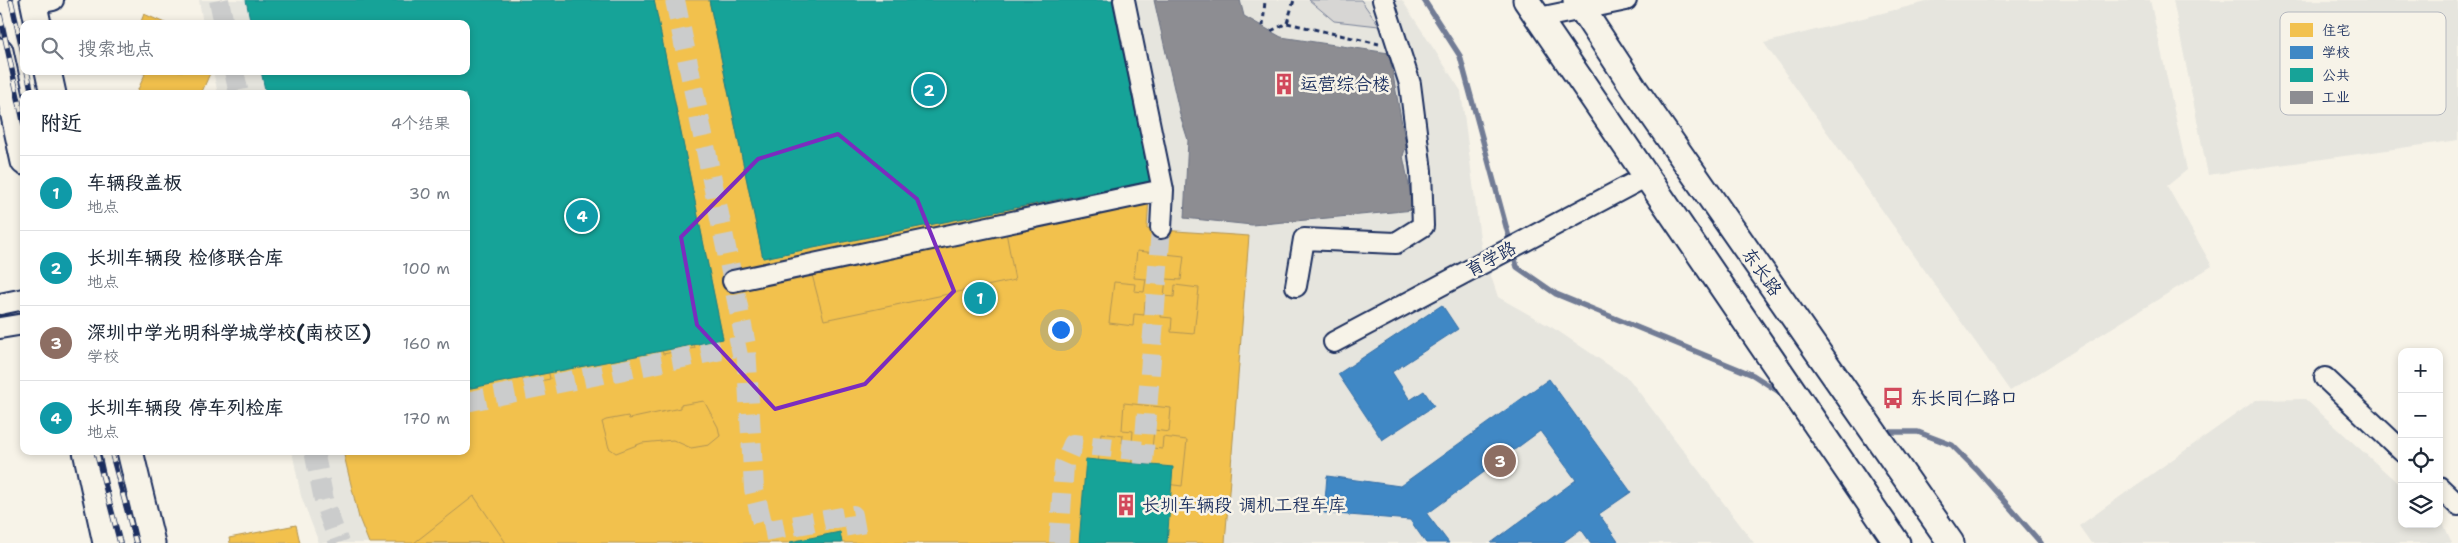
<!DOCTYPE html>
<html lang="zh">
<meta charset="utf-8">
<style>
:root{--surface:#fff;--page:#f6f6f7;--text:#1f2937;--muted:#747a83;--line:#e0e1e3;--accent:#db2777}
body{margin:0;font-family:"Shantell Sans","LXGW WenKai TC",sans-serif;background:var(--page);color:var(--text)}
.controls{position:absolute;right:15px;bottom:15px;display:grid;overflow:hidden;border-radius:10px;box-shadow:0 2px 8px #0003}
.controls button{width:45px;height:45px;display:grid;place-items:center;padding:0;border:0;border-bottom:1px solid var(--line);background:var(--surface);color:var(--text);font:25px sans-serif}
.you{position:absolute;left:1060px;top:329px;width:18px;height:18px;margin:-12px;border:4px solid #fff;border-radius:50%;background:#1a73e8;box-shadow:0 0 0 8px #1a73e833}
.badge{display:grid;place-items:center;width:32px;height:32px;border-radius:50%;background:var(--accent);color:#fff;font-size:16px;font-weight:700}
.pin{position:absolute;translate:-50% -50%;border:2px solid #fff;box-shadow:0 1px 5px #0006}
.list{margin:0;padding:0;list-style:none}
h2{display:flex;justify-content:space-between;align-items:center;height:65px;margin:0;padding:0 20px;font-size:21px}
h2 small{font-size:16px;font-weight:400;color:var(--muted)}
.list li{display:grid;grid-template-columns:32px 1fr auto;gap:15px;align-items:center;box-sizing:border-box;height:75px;padding:0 20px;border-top:1px solid var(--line)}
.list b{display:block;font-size:19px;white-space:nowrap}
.list p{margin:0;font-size:16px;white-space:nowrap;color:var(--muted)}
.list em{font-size:16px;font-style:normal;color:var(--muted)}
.icon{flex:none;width:28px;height:28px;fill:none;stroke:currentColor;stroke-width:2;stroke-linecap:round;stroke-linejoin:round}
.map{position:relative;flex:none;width:2458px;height:543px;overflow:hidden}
.search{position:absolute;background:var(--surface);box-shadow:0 2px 8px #0003;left:20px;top:20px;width:450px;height:55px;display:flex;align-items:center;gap:12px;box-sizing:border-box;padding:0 18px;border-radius:10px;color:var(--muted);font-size:19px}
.panel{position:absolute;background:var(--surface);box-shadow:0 2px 8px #0003;left:20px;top:90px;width:450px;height:365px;border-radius:10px}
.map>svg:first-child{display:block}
.built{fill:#e6e5de}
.green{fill:#d7d6d4;stroke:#798299}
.homes{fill:#f2c14e;stroke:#b29553}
.schools{fill:#3f88c5;stroke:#346da6}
.public{fill:#17a398;stroke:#188087}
.industry{fill:#8d8d92;stroke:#6b7182}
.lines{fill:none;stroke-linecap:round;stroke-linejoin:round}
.stream{stroke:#727c95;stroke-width:5.5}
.minor-tunnel{stroke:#cbcccc;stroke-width:20;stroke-dasharray:20 10;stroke-linecap:butt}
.minor-casing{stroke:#1b2f5e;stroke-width:24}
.major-casing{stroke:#1b2f5e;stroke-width:29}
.path{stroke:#1b2f5e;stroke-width:3;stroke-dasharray:5 4;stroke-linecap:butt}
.minor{stroke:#f7f3e8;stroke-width:20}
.major{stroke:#f7f3e8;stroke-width:25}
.rail-casing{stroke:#1b2f5e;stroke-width:5.5}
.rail{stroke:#f7f3e8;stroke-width:4;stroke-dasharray:11;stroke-linecap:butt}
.marked{fill:none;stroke:#7b2cbf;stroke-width:4;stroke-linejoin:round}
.labels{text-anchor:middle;stroke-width:5;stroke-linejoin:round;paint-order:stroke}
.poi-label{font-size:18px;fill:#1b2f5e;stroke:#f7f3e8;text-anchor:start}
.street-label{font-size:18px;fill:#1b2f5e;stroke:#f7f3e8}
.key{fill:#f7f3e8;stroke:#b5b8bf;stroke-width:1}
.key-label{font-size:14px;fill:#1b2f5e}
</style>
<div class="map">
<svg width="2458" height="543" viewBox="0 0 2458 543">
<rect width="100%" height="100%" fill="#f7f3e8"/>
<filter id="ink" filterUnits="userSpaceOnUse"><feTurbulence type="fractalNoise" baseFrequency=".02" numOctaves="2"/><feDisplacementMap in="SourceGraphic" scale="10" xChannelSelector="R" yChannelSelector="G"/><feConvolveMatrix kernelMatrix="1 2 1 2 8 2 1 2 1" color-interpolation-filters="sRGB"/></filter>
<g filter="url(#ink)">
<!-- built -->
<path class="built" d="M199 0H1402L1461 91 1481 246 1498 297 1558 331 1629 379 1754 543H319L301 496 292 451H466V94H218L213 71H466V24H203Z
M1934 0H2150L2187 170 2167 186 2212 266 2010 391 1764 43Z
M2173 0H2458V140L2208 175Z
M2305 399 2402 487V524H2439V520L2444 525 2452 543H2091L2079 526 2256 400Z"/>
<!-- green -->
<path class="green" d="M1309 0H1361L1379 26 1334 21Z"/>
<!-- homes -->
<path class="homes" d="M484 0H520L524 19 508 22 511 34 563 25 560 11 554 12 551 0H599L600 2 590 4 592 18 599 16 598 8 625 3 635 55 604 61 598 33 567 39 569 50 520 60 517 45 483 51 490 86 464 91 460 71H466V40L489 36 487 28 477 30 472 2Z
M654 0H709L763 258 1150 181 1147 229 1249 236 1225 543H369L359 518 343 451H466V389L723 339Z
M144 14 167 24H140Z
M884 31 888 55 874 57 877 72 923 63 928 89 893 97 890 84 859 91 862 104 807 116 804 101 781 105 782 112 769 114 770 120 745 125 741 104 778 96 774 79 766 81 761 59 805 50 810 74 796 76 799 88 856 76 853 61 847 62 842 40Z
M138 71H211L201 94H136L145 74Z
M327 71H348L349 77 390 71 394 94H366L365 88 334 94H299L297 81 328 75Z
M625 134 629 156 619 158 622 171 629 170 627 162 655 157 665 209 634 215 628 186 596 192 598 204 549 213 547 199 513 205 519 240 494 244 485 196 519 190 517 181 507 183 502 156 549 147 554 173 538 176 540 188 592 178 589 164 583 166 579 143Z
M904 157 909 180 895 183 898 198 943 189 949 215 913 223 910 210 880 216 883 230 827 242 824 226 802 231 803 237 790 240 791 246 766 251 761 229 798 222 795 205 786 207 781 185 825 176 830 200 817 202 819 214 877 202 874 187 867 188 862 166Z
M1006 232 1015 280 824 320 811 271Z
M1137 251 1184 256 1181 280 1166 279 1164 296 1174 297 1175 285 1199 288 1194 334 1171 332 1172 318 1161 317 1162 303 1145 302 1144 315 1134 314 1133 326 1109 323 1114 282 1135 284 1134 291 1144 292 1146 279 1134 278Z
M655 274 660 295 650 297 652 311 659 309 657 302 685 296 695 348 663 354 658 326 626 332 629 344 580 353 577 338 543 344 550 379 524 384 514 335 549 329 547 321 537 323 532 295 579 287 584 312 568 315 571 327 622 318 620 304 613 305 609 283Z
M704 401 718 427 720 436 709 445 691 448 673 440 642 443 616 453 609 448 602 422 606 420 628 416 629 419 680 408V405Z
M1124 403 1171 408 1169 432 1154 430 1152 448 1162 449 1163 437 1187 440 1182 486 1158 483 1160 470 1148 469 1150 455 1133 453 1131 467 1121 465 1120 477 1097 475 1101 433 1123 436 1122 443 1132 444 1133 431 1122 430Z
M474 496 506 543H414Z
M296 525 300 543H230L229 538Z"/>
<!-- schools -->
<path class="schools" d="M1442 305 1458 329 1392 372 1410 400 1424 391 1434 406 1382 440 1338 374Z
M1549 379 1631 492 1599 514 1619 543H1591L1581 529 1562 543H1491L1576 480 1540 431 1427 514 1449 543H1426L1410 520 1324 513 1327 476 1400 486Z"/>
<!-- public -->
<path class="public" d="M246 0H654L723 339 466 389V94H266L261 71H466V24H251Z
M709 0H1112L1150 181 763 258Z
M1086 459 1173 467 1167 543H1079Z
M840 532 842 543H790V542Z"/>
<!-- industry -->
<path class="industry" d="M1154 0H1240L1244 16 1281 37 1389 53 1406 146 1403 156 1414 210 1252 225 1184 218 1188 140 1180 115Z"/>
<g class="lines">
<!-- stream -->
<path class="stream" d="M1424 0 1460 56 1517 267 1556 294 1753 375 1784 395
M1886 432H1918L1952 445 1977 470 2041 543"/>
<!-- minor-tunnel -->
<path class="minor-tunnel" d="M219 0 224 24
M675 0 746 345 754 489 764 531 853 515 858 543
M234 71 239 94
M466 402 746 345
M314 451 325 505 339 543
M1143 464 1161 228
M1059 543 1064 465 1073 444 1144 451"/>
<!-- minor casing -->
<g class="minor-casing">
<path id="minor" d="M34 4 53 0
M1539 18 1626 0
M1161 228 1163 190
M733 281 1163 190 1124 0
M1296 286 1304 239 1396 243 1423 226 1421 171 1410 84 1383 0
M0 304 24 299
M0 328 24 324
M1334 342 1647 176
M2325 378 2402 451
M2439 487 2458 505"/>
</g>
<!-- major casing -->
<g class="major-casing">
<path id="major" d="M33 0 38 24
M1526 0 1897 543
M1576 0 1634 88 1951 543
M0 51 24 162
M48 71 53 94
M86 451 106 543
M130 451 152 543"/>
</g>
<!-- path -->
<path class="path" d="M1287 23 1294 0
M1263 26 1265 0
M1271 31 1287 23 1379 44"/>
<!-- minor -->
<use href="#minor" class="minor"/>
<!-- major -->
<use href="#major" class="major"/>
<!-- rail casing -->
<g class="rail-casing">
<path id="rail" d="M11 0 24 57
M0 15 24 125
M27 71 32 94
M96 451 120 543
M111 451 136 543"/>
</g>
<!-- rail -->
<use href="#rail" class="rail"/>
</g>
</g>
<!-- marked area -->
<path class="marked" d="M838 134 917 199 954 291 865 384 775 409 697 325 681 237 758 159Z"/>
<!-- icons -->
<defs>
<g id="building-bare" transform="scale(1.725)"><path d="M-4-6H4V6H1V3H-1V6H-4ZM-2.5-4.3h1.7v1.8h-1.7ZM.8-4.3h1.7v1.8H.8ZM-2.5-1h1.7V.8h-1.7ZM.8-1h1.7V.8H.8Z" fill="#d1495b" stroke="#f7f3e8" stroke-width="2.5" paint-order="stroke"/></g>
<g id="bus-bare" transform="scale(1.725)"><path d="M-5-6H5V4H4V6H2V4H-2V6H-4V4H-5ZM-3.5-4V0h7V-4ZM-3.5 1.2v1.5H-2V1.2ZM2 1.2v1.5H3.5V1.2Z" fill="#d1495b" stroke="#f7f3e8" stroke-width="2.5" paint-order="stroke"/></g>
</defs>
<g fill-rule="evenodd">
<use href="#building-bare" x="1284" y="84"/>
<use href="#bus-bare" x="1893" y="398"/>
<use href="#building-bare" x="1126" y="505"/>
</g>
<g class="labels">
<!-- poi labels -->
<g class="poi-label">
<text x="1300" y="90">运营综合楼</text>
<text x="1910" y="404">东长同仁路口</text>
<text x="1142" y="511">长圳车辆段 调机工程车库</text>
</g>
<!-- street labels -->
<g class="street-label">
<text transform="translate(1491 259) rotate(-28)" y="6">育学路</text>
<text transform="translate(1762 272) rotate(55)" y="6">东长路</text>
</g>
</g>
<!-- legend -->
<rect x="2280" y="12" width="166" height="103" rx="8" class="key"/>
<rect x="2290" y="23" width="23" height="14" fill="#f2c14e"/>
<rect x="2290" y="46" width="23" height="13" fill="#3f88c5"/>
<rect x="2290" y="68" width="23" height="14" fill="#17a398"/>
<rect x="2290" y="91" width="23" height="13" fill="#8d8d92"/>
<g class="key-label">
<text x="2322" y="35">住宅</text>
<text x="2322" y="57">学校</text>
<text x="2322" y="80">公共</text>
<text x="2322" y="102">工业</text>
</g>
</svg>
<div class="controls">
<button>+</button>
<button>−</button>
<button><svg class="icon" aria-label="locate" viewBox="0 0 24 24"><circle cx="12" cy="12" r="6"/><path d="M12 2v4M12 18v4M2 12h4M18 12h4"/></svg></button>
<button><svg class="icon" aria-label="layers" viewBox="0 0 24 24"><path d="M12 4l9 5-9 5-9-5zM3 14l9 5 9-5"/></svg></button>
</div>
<div class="you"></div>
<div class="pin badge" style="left:980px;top:298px;background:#0f9aa8">1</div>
<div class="pin badge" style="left:929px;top:90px;background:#0f9aa8">2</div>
<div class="pin badge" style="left:1500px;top:461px;background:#8d6e63">3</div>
<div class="pin badge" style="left:582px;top:216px;background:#0f9aa8">4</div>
<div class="search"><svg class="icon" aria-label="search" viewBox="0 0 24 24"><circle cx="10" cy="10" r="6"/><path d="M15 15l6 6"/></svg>搜索地点</div>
<section class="panel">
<h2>附近<small>4个结果</small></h2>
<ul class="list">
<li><span class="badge" style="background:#0f9aa8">1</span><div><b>车辆段盖板</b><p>地点</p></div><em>30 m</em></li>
<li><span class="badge" style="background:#0f9aa8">2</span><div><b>长圳车辆段 检修联合库</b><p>地点</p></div><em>100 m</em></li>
<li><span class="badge" style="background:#8d6e63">3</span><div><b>深圳中学光明科学城学校(南校区)</b><p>学校</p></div><em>160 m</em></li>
<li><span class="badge" style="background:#0f9aa8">4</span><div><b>长圳车辆段 停车列检库</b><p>地点</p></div><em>170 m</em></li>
</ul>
</section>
</div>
